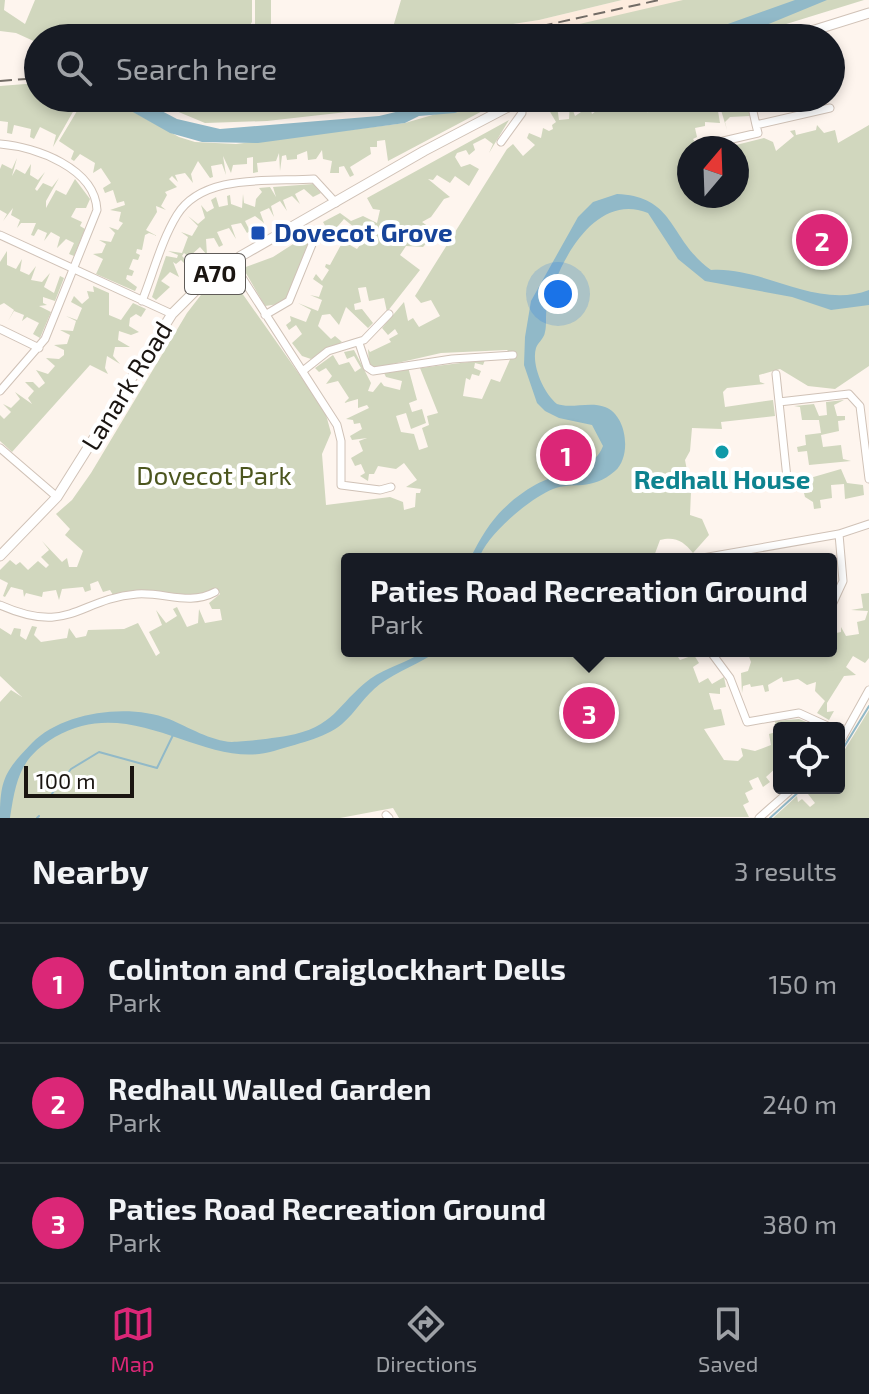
<!DOCTYPE html>
<style>
:root{--surface:#171b24;--page:#20242c;--text:#f1f3f6;--muted:#9ea1a6;--line:#363941;--accent:#db2777}
body{margin:0;font-family:"Exo 2",sans-serif;background:var(--page);color:var(--text)}
.controls{position:absolute;right:24px;bottom:24px;display:grid;overflow:hidden;border-radius:8px;box-shadow:0 4px 12px #0003}
.controls button{width:72px;height:72px;display:grid;place-items:center;padding:0;border:0;border-bottom:2px solid var(--line);background:var(--surface);color:var(--text);font:40px sans-serif}
.compass{position:absolute;left:677px;top:136px;width:72px;height:72px;border-radius:50%;background:var(--surface);box-shadow:0 4px 12px #0003;rotate:19deg}
.scale{position:absolute;left:24px;bottom:20px;width:110px;box-sizing:border-box;padding-left:8px;border:4px solid #1a1511;border-top:0;font-size:22px;line-height:28px;white-space:nowrap;color:#1a1511;-webkit-text-stroke:6px #fff;paint-order:stroke}
.you{position:absolute;left:558px;top:294px;width:28px;height:28px;margin:-20px;border:6px solid #fff;border-radius:50%;background:#1a73e8;box-shadow:0 0 0 12px #1a73e833}
.badge{display:grid;place-items:center;width:52px;height:52px;border-radius:50%;background:var(--accent);color:#fff;font-size:26px;font-weight:700}
.pin{position:absolute;translate:-50% -50%;border:4px solid #fff;box-shadow:0 2px 8px #0006}
.popup{position:absolute;left:341px;top:553px;width:496px;height:104px;box-sizing:border-box;display:grid;place-content:center;border-radius:8px;background:var(--surface);filter:drop-shadow(0 2px 6px #0005);font-size:26px;white-space:nowrap;color:var(--muted)}
.popup b{font-size:30px;color:var(--text)}
.popup::after{content:'';position:absolute;left:50%;top:100%;margin-left:-16px;border:16px solid transparent;border-top-color:var(--surface)}
.list{margin:0;padding:0;list-style:none}
h2{display:flex;justify-content:space-between;align-items:center;height:104px;margin:0;padding:0 32px;font-size:34px}
h2 small{font-size:26px;font-weight:400;color:var(--muted)}
.list li{display:grid;grid-template-columns:52px 1fr auto;gap:24px;align-items:center;box-sizing:border-box;height:120px;padding:0 32px;border-top:2px solid var(--line)}
.list b{display:block;font-size:30px;white-space:nowrap}
.list p{margin:0;font-size:26px;white-space:nowrap;color:var(--muted)}
.list em{font-size:26px;font-style:normal;color:var(--muted)}
.icon{flex:none;width:44px;height:44px;fill:none;stroke:currentColor;stroke-width:2;stroke-linecap:round;stroke-linejoin:round}
.map{position:relative;flex:none;width:869px;height:818px;overflow:hidden}
.search{position:absolute;background:var(--surface);box-shadow:0 4px 12px #0003;left:24px;right:24px;top:24px;height:88px;display:flex;align-items:center;gap:20px;box-sizing:border-box;padding:0 28px;border-radius:44px;color:var(--muted);font-size:30px}
.sheet{height:464px;background:var(--surface)}
nav{display:flex;justify-content:space-around;align-items:center;box-sizing:border-box;height:112px;border-top:2px solid var(--line);background:var(--surface);font-size:22px;color:var(--muted)}
nav a{display:grid;justify-items:center;gap:4px}
nav .on{color:var(--accent)}
.map>svg:first-child{display:block}
.built{fill:#fdecde}
.green{fill:#d1d7be}
.water{fill:#91b9c8}
.lines{fill:none;stroke-linecap:round;stroke-linejoin:round}
.stream{stroke:#91b9c8;stroke-width:2}
.minor-casing{stroke:#d0c2b7;stroke-width:9}
.major-casing{stroke:#d0c2b7;stroke-width:11}
.minor{stroke:#fff;stroke-width:7}
.major{stroke:#fff;stroke-width:9}
.rail{stroke:#726c66;stroke-width:2;stroke-dasharray:12 6;stroke-linecap:butt}
.transit-dot{fill:#1a4fb4;stroke:#fff;stroke-width:3}
.culture-dot{fill:#0f9aa8;stroke:#fff;stroke-width:3}
.labels{text-anchor:middle;stroke-width:8;stroke-linejoin:round;paint-order:stroke}
.shield{fill:#fff;stroke:#5f5b58;stroke-width:2}
.shield-label{font-size:24px;font-weight:bold;fill:#1a1511}
.transit-label{font-size:26px;font-weight:bold;fill:#164399;stroke:#fff;text-anchor:start}
.street-label{font-size:26px;fill:#1a1511;stroke:#fff}
.park-label{font-size:26px;fill:#4c561f;stroke:#fff}
.culture-label{font-size:26px;font-weight:bold;fill:#0d838f;stroke:#fff}
</style>
<div class="map">
<svg width="869" height="818" viewBox="0 0 869 818">
<rect width="100%" height="100%" fill="#fef5ee"/>
<!-- built -->
<path class="built" d="M622 0H778L626 38H407L425 31 431 35 465 25 486 28 539 20Z"/>
<!-- green -->
<path class="green" d="M0 0H5L4 10 25 24 35 0H252V22L243 36 255 26V0H271V38H38V43L16 33 0 31Z
M401 0H622L539 20 486 28 465 25 431 35 424 31 407 38 391 34Z
M683 0H864L741 38H519Z
M38 83V98H108L179 137 195 142 236 144 405 123 491 98H507L388 161 385 140 377 141V147H370L371 154 350 167 354 175 350 177 344 166 339 167V173H330L332 161 323 159 322 150 316 159 308 160 307 151 297 155V159L287 160 286 155 282 156 280 171 279 153 276 161 257 163 258 172 253 173V157L247 158V164L233 165 231 173 223 156 226 175 222 164 211 166 213 177 210 178 198 161 191 174 193 183 185 173 175 175 178 182 172 176 169 179 177 187 165 192 167 195 161 206 166 210 156 206 157 212 146 230 157 236 149 233 145 235 142 250 137 249 136 253 140 255 138 260 133 259 129 269 134 271 132 276 127 275 126 279 137 287 135 291 96 274 103 259 93 254 102 253 106 244 99 240 111 242 115 233 109 227 118 230 123 223 119 221 121 212 110 210 125 205 124 201 117 203 113 190 105 193 103 188 111 183 101 168 93 173 95 163 80 154 74 161 71 159 74 151 59 141 77 111 74 110 53 147 56 135 40 127 34 139 30 137 31 129 14 125 12 134 7 133 8 122 0 121V86Z
M145 98H409V105L267 121 205 123Z
M603 98 605 108 610 112 614 111V98H619L620 105 627 104 628 109 632 108 629 100 634 98 635 103 646 105 648 113 649 98H660L662 104 669 98H746L750 116 730 117 725 122 727 130 721 110 718 111 720 123 705 122V126L695 128 697 137 693 139 699 148H689V196H737V148H730L732 146 764 138 773 142 776 151 794 136 790 131 795 130 796 135 816 130 817 125 824 133 835 130 838 143 869 125V366L835 389 808 386 780 369 759 375 760 382 765 384 727 388 723 392 725 407 773 400 775 416 721 422 722 429 692 428 690 451 685 460 691 491 690 515 702 519 709 535 693 553C684 542 676 536 660 540L653 559H347V651H674L680 660 694 655 699 663 693 667 699 683 708 678 712 684 724 677 726 687 720 688V694L709 693 714 710 721 709 725 725 704 729 724 760 738 761 743 756 741 748 755 751 771 745 769 734 776 732 775 721 799 719 821 728H779V765L766 777 770 782 763 787 758 777 749 781 753 789 745 793 749 802 743 805 749 817 399 818 393 808 340 818H0V702L11 690 22 697 0 676V628L11 635 14 628 21 629 20 636 26 640 32 626 37 627 34 635 41 642 67 638 69 628 76 638 86 636 88 630 124 629 138 623 156 656 160 653 149 632 162 625 156 610 166 623 177 616 173 609 177 607 187 627 198 623 199 609 205 623 222 620 220 609H212L209 603 220 594 216 588C197 603 144 586 113 595L110 590 103 592 98 581 90 584 91 590 85 592 83 587 62 589 59 600 56 590 43 592 42 597 26 593 24 597 23 590 11 587 5 597 3 596 8 583 0 579V570L10 560 16 565 20 562 28 570 38 561 46 568 49 565 41 557 49 550 42 541 62 562 67 558 69 567H77L83 551 65 535 70 529 56 514 72 500 91 473 187 313 204 291 230 276 325 411 331 433 322 454 326 505 390 497 403 502 404 510 415 507 416 493H420L421 489 406 487 417 480 404 463 396 469 378 466 374 474H369L368 481 360 476 365 473 361 464 355 466 351 458 363 451 359 441 367 438 352 440 350 436 362 429 360 423 354 424 353 420 346 419 369 408 367 405 358 408V399L344 403 349 398 338 381 326 384 332 376 326 368 319 372 315 368 333 355 339 365 349 362 355 372 361 368 354 356 347 359 344 352 354 350 371 383 368 391 373 392 381 382 384 386 400 390 402 381 386 377 383 371 408 367 417 400 409 403 412 412 422 409 426 423 411 429 406 413 396 416 401 432 414 434 419 450 428 447 422 428 429 425 427 416 438 413 420 368 485 360 483 365 475 363 474 368 481 371 479 376 472 374 470 380 466 378 463 396 482 399 491 379 500 382 512 355 507 350 441 353 375 368 369 364 368 349 370 352 391 342 389 339 398 334 395 329 388 335 382 328 404 302 408 321 413 318 419 327 440 316 431 300 421 303 415 296 507 149 513 144 523 156 535 145 527 138 529 133 541 138 543 128 549 131 553 129 552 125 556 122 549 110 557 106 559 120 569 119 570 102 575 116 584 110 583 100H588L592 114 599 109 598 99Z
M509 120 489 153 493 144 485 138 473 144 475 150 469 155 466 150 457 153 455 157 461 167 470 164 479 169 469 186 455 176 450 183 437 175 433 180 428 179 450 197 444 199 431 217 422 222 436 232 423 247 406 246 400 255 420 270 387 312 384 298 369 301 366 287 358 288 361 302 354 304 355 310 362 309 373 323 368 328 346 307 339 325 330 314 322 315 318 326 331 339 335 336 342 342 311 359 302 356 292 343 302 334 296 325 289 330 286 325 291 321 290 316 306 322 311 310 298 303 318 311 322 300 310 295 319 297 323 286 313 279 316 274 322 281 329 270 325 267 326 264 330 265 342 243 333 239 334 236 357 249 366 237 344 219 338 226 339 232 328 231 323 222 340 213 351 221 363 216 377 223 380 210 373 209 367 198Z
M17 158 12 176 16 169 25 174 31 164 30 175 38 180 45 172 35 189 37 191 43 183 52 187 59 178 46 201V208L56 190 66 195 75 179 90 199 86 208H76L71 217 82 222 80 226 85 229 74 256 69 254 74 243 66 239 57 248 60 237 51 232 44 241 47 233 38 229 34 236 31 235 36 223H21L17 228 20 220 11 215 13 208 3 221 7 214 0 210V169L2 164 12 169Z
M313 184 321 193 313 197 304 189 295 194 300 204 292 196 283 200 287 211 280 201 271 206 274 217 269 208 260 212 264 223 255 216 245 221 250 231 247 233 241 223 231 225 236 239 229 228 217 232 223 245 219 247 214 238 206 239 207 255 200 247 189 257 184 253 182 256 191 265 188 267 181 260 176 264 173 262 179 277 170 272 161 281 170 287 156 300 152 297 166 256 177 258 178 255 168 251 182 253 188 237 181 232 192 236 198 226 188 216 198 224 205 218 201 205 207 212 214 208 211 200 216 197 219 207 228 205 227 196 230 195 231 204 242 208 243 194 244 203 255 207 256 199 262 192 259 188 270 187 276 197 273 187Z
M304 237 309 245 286 298 279 304 265 306 243 268 273 257Z
M7 251V265L16 269 22 259 20 271 29 275 36 266 31 280 42 282 50 273 44 287 54 293 60 276 64 278 55 301 43 297V303L47 305 39 306 51 312 40 338 33 334 39 323 27 317 22 321 24 315 14 311 8 321 14 310 4 303 0 305V262Z
M93 286 109 293V315L121 320 133 303 146 309 141 317 136 314 130 318 129 326 139 332 131 335 119 331 118 340 130 347H115L113 356 120 364 107 356 105 368 108 374 90 365 12 452 0 441V415L4 419 11 412 3 404 11 408 20 399 15 392 32 404 28 398 34 391 25 382H33L39 388 45 383 36 370 48 374 55 366 46 358 59 359 64 355V350L54 345 67 344 70 335 60 330 73 331 76 321 66 316 77 320 82 308 71 302 74 296 82 304 89 298 87 291 94 292Z
M844 400 834 405 837 416H845V420L838 421 839 431 821 435 823 447 841 445 843 459 851 461 809 465 807 451 798 452 797 447 806 445 805 435 821 433 819 420H802L800 407 794 406 814 404 819 416 827 415 826 402Z
M841 469 847 483 863 485 864 495 845 499 844 484 831 485 832 498 820 500 821 508 814 509 813 502 805 497 804 493 812 492 810 478Z
M869 593V658L865 663 853 656 846 667 856 675 844 676 827 703V712L834 711 829 720 817 713 825 701 815 691 816 682 807 685 798 679 783 682 782 677 768 685 769 691 765 692 763 685 751 687 750 684 743 686 742 693 741 673 748 671 751 662 747 651H831V634L841 632V627L846 636 859 634 857 622 865 620 868 611 851 610 863 608 861 594Z
M869 710V818H773L797 796 798 802 802 799 810 807 815 803 808 794 818 788 827 792 839 788V759Z"/>
<!-- water -->
<path class="water" d="M795 0H827L735 38H689Z
M108 98H137L177 119 220 129 379 116 454 98H491L455 113 419 116 405 123 258 143 202 142 170 133Z
M617 194C676 196 669 240 711 270 763 266 817 310 869 290V305L831 310 792 297 705 281 678 259 648 213C594 191 557 265 547 307 545 315 547 324 545 332 544 339 538 342 536 348 531 365 544 394 557 404 571 409 590 401 605 407 627 415 632 456 615 471 591 492 573 481 553 489 530 498 485 536 479 559H470C486 526 502 504 535 485 557 472 594 472 603 446L592 425 559 418 545 411 537 403 524 365 525 337 531 301 578 217 593 202Z
M424 651H438C419 664 398 671 380 684 364 696 356 712 342 724 324 739 295 744 274 751 205 772 134 691 55 737 20 758 16 779 10 818H0C0 779 5 771 32 743 62 712 128 703 169 719 188 727 211 741 232 742 244 742 274 738 286 736 336 727 336 705 370 679 387 667 407 663 424 651Z"/>
<g class="lines">
<!-- stream -->
<path class="stream" d="M839 755 869 706
M51 795 71 769 99 752 157 768 174 733
M37 818 39 816
M770 818 803 788"/>
<!-- minor casing -->
<g class="minor-casing">
<path id="minor" d="M750 98 756 125
M501 142 522 113V100
M0 144C36 147 95 168 97 210L45 339 0 391
M706 145 758 133 756 125 830 108
M0 235 172 314
M232 262 337 425 341 441V485L380 490 391 487
M142 301C153 274 161 241 177 215 203 173 270 182 314 179L336 203
M265 315 289 301 313 242 328 234
M0 329 39 348
M359 343 367 367 373 371 452 359 513 355
M304 370 328 351 364 340 389 314
M776 374 779 402
M0 448 57 497
M787 478 779 402 849 394 860 406 869 479
M697 559 839 534 869 524
M0 605C70 636 78 599 137 594 165 592 189 606 215 592
M831 607 843 581 839 534
M710 651 730 678 747 722 799 713 832 728
M839 744 869 690
M386 815 389 818
M759 818 793 788"/>
</g>
<!-- major casing -->
<g class="major-casing">
<path id="major" d="M789 38 869 13
M0 556 57 497 172 314 202 284 241 256 424 151 525 98"/>
</g>
<!-- minor -->
<use href="#minor" class="minor"/>
<!-- major -->
<use href="#major" class="major"/>
<!-- rail -->
<path class="rail" d="M488 38 659 0
M0 81 38 78"/>
</g>
<!-- markers -->
<rect class="transit-dot" x="250" y="225" width="16" height="16" rx="4"/>
<circle class="culture-dot" cx="722" cy="452" r="8"/>
<g class="labels">
<!-- shield labels -->
<rect class="shield" x="185" y="254" width="60" height="40" rx="6"/>
<g class="shield-label">
<text x="215" y="282">A70</text>
</g>
<!-- transit labels -->
<g class="transit-label">
<text x="274" y="242">Dovecot Grove</text>
</g>
<!-- street labels -->
<g class="street-label">
<text transform="translate(127 386) rotate(-58)" y="9">Lanark Road</text>
</g>
<!-- park labels -->
<g class="park-label">
<text x="214" y="485">Dovecot Park</text>
</g>
<!-- culture labels -->
<g class="culture-label">
<text x="722" y="489">Redhall House</text>
</g>
</g>
</svg>
<div class="controls">
<button><svg class="icon" aria-label="locate" viewBox="0 0 24 24"><circle cx="12" cy="12" r="6"/><path d="M12 2v4M12 18v4M2 12h4M18 12h4"/></svg></button>
</div>
<svg class="compass" viewBox="-18 -18 36 36"><path d="M0-13l5 13h-10z" fill="#e53935"/><path d="M0 13l5-13h-10z" fill="#9ea1a6"/></svg>
<div class="scale">100 m</div>
<div class="you"></div>
<div class="pin badge" style="left:566px;top:455px">1</div>
<div class="pin badge" style="left:822px;top:240px">2</div>
<div class="pin badge" style="left:589px;top:713px">3</div>
<div class="popup"><b>Paties Road Recreation Ground</b>Park</div>
<div class="search"><svg class="icon" aria-label="search" viewBox="0 0 24 24"><circle cx="10" cy="10" r="6"/><path d="M15 15l6 6"/></svg>Search here</div>
</div>
<section class="sheet">
<h2>Nearby<small>3 results</small></h2>
<ul class="list">
<li><span class="badge">1</span><div><b>Colinton and Craiglockhart Dells</b><p>Park</p></div><em>150 m</em></li>
<li><span class="badge">2</span><div><b>Redhall Walled Garden</b><p>Park</p></div><em>240 m</em></li>
<li><span class="badge">3</span><div><b>Paties Road Recreation Ground</b><p>Park</p></div><em>380 m</em></li>
</ul>
</section>
<nav>
<a class="on"><svg class="icon" aria-label="map" viewBox="0 0 24 24"><path d="M3 6l6-2 6 2 6-2v14l-6 2-6-2-6 2zM9 4v14M15 6v14"/></svg>Map</a>
<a><svg class="icon" aria-label="directions" viewBox="0 0 24 24"><path d="M12 3l9 9-9 9-9-9zM9 14v-3h6M13 9l2 2-2 2"/></svg>Directions</a>
<a><svg class="icon" aria-label="saved" viewBox="0 0 24 24"><path d="M7 4h10v16l-5-4-5 4z"/></svg>Saved</a>
</nav>
